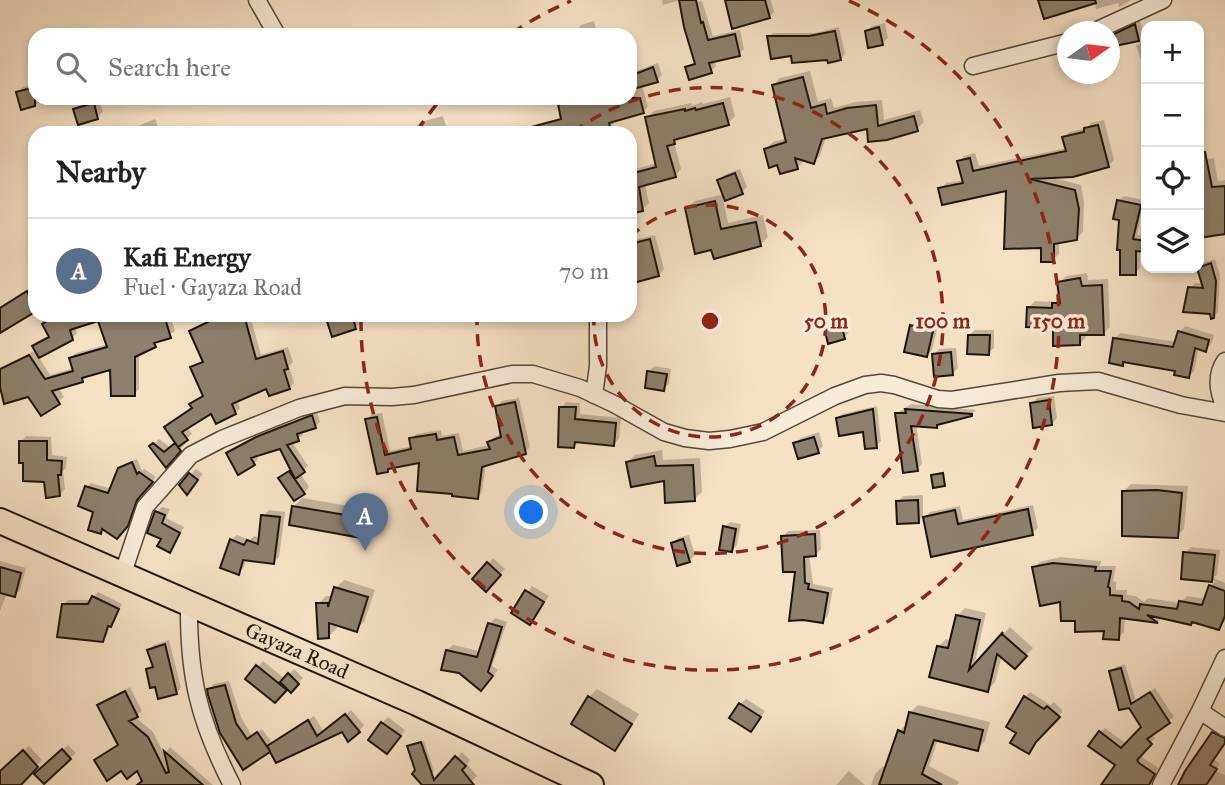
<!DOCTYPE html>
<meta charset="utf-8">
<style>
:root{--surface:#fff;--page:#f6f6f6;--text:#222;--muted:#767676;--line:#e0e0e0;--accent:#0f766e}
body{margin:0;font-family:"IM FELL Great Primer",serif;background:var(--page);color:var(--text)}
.controls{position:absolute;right:21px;top:21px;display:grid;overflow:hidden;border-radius:14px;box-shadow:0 4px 10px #0003}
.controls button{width:63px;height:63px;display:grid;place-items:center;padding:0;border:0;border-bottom:2px solid var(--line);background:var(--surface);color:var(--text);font:35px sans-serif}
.compass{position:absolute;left:1057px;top:21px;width:63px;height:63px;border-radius:50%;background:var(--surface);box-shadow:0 4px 10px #0003;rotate:76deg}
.you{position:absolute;left:532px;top:513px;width:24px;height:24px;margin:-18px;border:5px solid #fff;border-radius:50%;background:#1a73e8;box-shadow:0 0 0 10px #1a73e833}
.badge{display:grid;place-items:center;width:46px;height:46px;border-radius:50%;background:var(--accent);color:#fff;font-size:23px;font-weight:700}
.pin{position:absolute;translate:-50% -58px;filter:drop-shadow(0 2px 4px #0008)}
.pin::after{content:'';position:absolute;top:37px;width:24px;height:21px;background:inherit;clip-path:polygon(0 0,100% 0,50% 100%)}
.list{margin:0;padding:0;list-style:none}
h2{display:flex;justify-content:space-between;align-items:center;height:91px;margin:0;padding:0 28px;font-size:30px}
h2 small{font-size:23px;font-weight:400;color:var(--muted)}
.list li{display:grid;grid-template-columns:46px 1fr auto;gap:21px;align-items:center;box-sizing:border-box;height:105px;padding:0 28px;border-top:2px solid var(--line)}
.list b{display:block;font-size:26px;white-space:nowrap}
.list p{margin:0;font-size:23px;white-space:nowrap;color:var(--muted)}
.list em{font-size:23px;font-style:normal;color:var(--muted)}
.icon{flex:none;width:38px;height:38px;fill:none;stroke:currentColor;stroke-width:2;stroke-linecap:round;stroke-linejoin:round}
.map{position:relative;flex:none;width:1225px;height:785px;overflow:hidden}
.search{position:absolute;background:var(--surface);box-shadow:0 4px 10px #0003;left:28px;top:28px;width:609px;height:77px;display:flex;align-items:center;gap:18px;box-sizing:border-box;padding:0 24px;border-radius:21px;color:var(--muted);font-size:26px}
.panel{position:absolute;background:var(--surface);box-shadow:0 4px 10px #0003;left:28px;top:126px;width:609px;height:196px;border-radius:21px}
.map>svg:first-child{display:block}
.shadow{fill:#0003;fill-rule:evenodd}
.building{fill:#8d806c;stroke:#1d150c;stroke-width:2}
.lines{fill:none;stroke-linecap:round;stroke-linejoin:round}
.minor-casing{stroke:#53483a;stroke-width:19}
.primary-casing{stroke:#1d150c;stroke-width:28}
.minor{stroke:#f8ecd9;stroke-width:16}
.primary{stroke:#f5e2c5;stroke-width:24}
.ring{fill:none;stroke:#8f2418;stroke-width:3.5;stroke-dasharray:12 9}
.labels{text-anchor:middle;stroke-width:7;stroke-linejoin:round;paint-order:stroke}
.street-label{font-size:21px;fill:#1d150c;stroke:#f8ecd9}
.centre{fill:#8f2418;stroke:#f8ecd9;stroke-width:3.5}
.ring-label{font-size:21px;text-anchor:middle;font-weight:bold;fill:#8f2418;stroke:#f8ecd9;stroke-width:7;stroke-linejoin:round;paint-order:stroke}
</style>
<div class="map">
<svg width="1225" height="785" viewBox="0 0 1225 785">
<rect width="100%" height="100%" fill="#f5e2c5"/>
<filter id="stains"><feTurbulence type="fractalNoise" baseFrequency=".00286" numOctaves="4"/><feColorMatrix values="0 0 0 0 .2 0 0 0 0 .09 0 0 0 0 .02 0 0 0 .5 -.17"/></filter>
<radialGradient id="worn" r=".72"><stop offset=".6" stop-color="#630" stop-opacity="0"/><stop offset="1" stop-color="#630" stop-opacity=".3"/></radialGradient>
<!-- shadow -->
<path class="shadow" d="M662 0H697V2L702 1 713 36 740 30 744 49 739 54 714 60 716 66 711 71 687 68 696 61 681 0 663 5Z
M733 0H771L774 12 769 17Z
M1040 0H1131L1119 7 1118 3 1096 9 1094 2Z
M1140 20 1143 34 1138 40 1124 31Z
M594 21 597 35H577L576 30 581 25Z
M885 23 888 38 882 43 866 31 872 26Z
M839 27 845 54 841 59 829 58 769 37 773 33H815Z
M1110 36 1116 55 1110 61Z
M1146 39V57L1141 59 1136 46Z
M658 63 662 75 657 80 642 85 648 107 643 111 613 120 614 123 610 128 593 133H563L559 121 563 117 560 105 566 98H630V73Z
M810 71 818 102 831 98 834 108 855 102 882 100 884 120 920 110 924 122 917 129 869 127 826 137 820 156 813 162 805 160 797 168 779 163 766 149 773 142 787 138 774 85 780 78Z
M35 84V98H48L45 101 22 108 18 93 23 87Z
M730 97 735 116 728 123 680 137 674 142 681 169 675 176 645 184 649 203 643 209 630 212V174L636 169 657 163 647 118 654 111 691 103 692 106 702 102 703 104Z
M430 98H454L432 104Z
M99 99 103 112 97 117 75 109 81 104Z
M443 116 448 133H416L415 128 420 122Z
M155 119 160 133H126L130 129Z
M1104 120 1114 160 1108 166 1050 177 1081 185 1084 203 1083 232 1077 238 1059 241V254L1053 260 1042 246 1008 189H940L946 183 964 180 959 162 964 156 975 153 979 166 1067 148 1064 137 1070 132 1087 128 1091 123Z
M1214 158 1218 181 1225 180V236H1222V233L1199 236V161Z
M740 169 747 187 742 192 723 199 728 223 763 215 768 237 760 245 715 257 687 208 695 201 724 194 719 180 724 175Z
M1124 196 1144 200 1137 235 1146 236V251L1140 250V268L1135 273 1121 219 1119 200Z
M655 235 664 269 659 275 630 282V241Z
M1215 259 1220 275 1218 312 1213 317 1190 288 1195 283H1203L1199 267 1204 262Z
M1087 273 1088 280 1108 279 1110 327 1104 333H1086V337L1080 344 1029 307 1035 301 1056 302 1061 297 1059 283 1066 276Z
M33 287 35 292V310L0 309Z
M38 315H170L175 331 139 353V389L134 394 112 368 88 375 82 380 58 387 64 397 41 414 29 395 6 401 0 388V368L36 350 34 346 50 335ZM99 319 108 344 76 353 71 358 74 368 50 375 38 356 72 339 77 333 75 327Z
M217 315H250L261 355 288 347 293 362 289 366 294 383 289 388 267 386 237 400 240 408 235 413 212 411 187 427 192 434 183 441 185 444 166 465 151 447 159 439 171 448 177 443 166 427 193 407 192 404 204 395 192 368 204 360 191 332Z
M327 315H358L361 322 355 328Z
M534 315H555L535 320Z
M846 318 849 332 844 337 826 328 831 323Z
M917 321 938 326 932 350 927 356 912 326Z
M1185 326 1214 335 1211 344 1206 350 1199 347 1194 371 1189 376 1177 369 1125 360 1122 364 1115 338 1120 333 1177 342 1180 332Z
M975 330H994V348L988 353 969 335Z
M956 348 958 368 952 374 933 355 939 349Z
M655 366 671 369 669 384 663 389 649 371Z
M1054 396 1057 418 1052 424 1032 404 1037 398Z
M519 398 530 447 525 452 486 464 482 492 477 498 421 461 391 467 387 470 367 420 372 414 382 413 390 451 412 446 411 439 416 434 441 430 442 436 459 433 463 451 490 445 489 442 494 437 502 434 497 407 502 401Z
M566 402 580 403V414L621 418 619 439 614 444 579 441 574 446 561 408Z
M911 404 976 410 971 415 940 422 937 426 916 424 922 464 917 469 897 413Z
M877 406 881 441 876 446 865 429 837 418 842 414Z
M317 412 320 422 315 427 302 431 303 435 292 442 308 466 300 473 309 487 304 493 286 473 292 469 281 447 256 455 258 459 254 464 228 454 262 433Z
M819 432 823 446 818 451 795 444 801 438Z
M26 436 51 437 52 455 67 457 66 468 63 471 65 489 59 495 45 480 21 442Z
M662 450 663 460 700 458 702 492 694 499 666 478 628 462 635 455Z
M137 459 142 471 144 469 156 477 141 494 132 519 122 532 104 528 100 532 87 487 91 483 112 489 120 469 125 464Z
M196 469 203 474 192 487 181 485Z
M1131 484 1188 486 1184 529 1177 536 1124 491Z
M923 495V516L918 521 898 502 903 496Z
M302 498 378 511 375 528 366 537 294 507Z
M1033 505 1038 528 1032 533 933 555 925 518 930 512 960 506 963 520Z
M162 507 170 509 166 518 184 527 170 551 163 538 157 512Z
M269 510 285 512 279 557 273 562 246 559 244 567 238 573 231 540 237 535 250 540 254 536 260 538 263 516Z
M730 522 741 524 737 545 732 551 725 527Z
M820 530 821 549 816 554 809 555 813 584 833 588 828 616 823 621 783 537 788 531Z
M689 535 695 555 689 561 673 543 678 538Z
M1191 547 1220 550 1217 575 1213 578 1225 583V621L1218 628 1193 621 1162 617 1158 622 1125 617 1124 632 1118 638 1106 630 1077 619 1034 568 1040 562 1060 557 1101 561 1100 566H1116L1113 581 1116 582V590H1127V595L1136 596 1144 602 1148 598 1180 603 1187 596 1206 599 1211 586 1216 581 1183 577 1185 553Z
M493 558 505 569 486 589 475 579Z
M0 561 26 568 20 590 14 595 7 593 0 611Z
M344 580 375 590 364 622 356 630 336 624 337 628 329 636 318 604 326 596H333L336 588Z
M532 586 549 596 530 623 513 612Z
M98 592 122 604 110 626 107 636 102 640 63 605 68 600H92Z
M965 608 986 613 974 666 1010 627 1033 648 1015 667 1002 655 995 682 988 690 939 646 946 639 952 641 957 616Z
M495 618 507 622 492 666 498 670 486 684 447 650 453 645 480 651 490 624Z
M169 640 181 688 176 693 148 670 153 664 149 650 154 645Z
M263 661 285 679 294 669 303 678 291 690 288 687 275 701 258 667Z
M1125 664 1136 701 1155 688 1174 717 1151 734 1155 738 1141 753 1143 758 1159 768 1147 785H1103L1117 765 1100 732 1105 728 1127 744 1144 727 1111 672 1116 667Z
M229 681 241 717 252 736 262 729 273 744 280 737 314 716 324 732 351 710 364 725 359 731 343 730 283 758 276 744 244 768 209 689 214 684Z
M130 687 142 711 135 717 153 732 164 754 170 747 213 785H145L138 768 122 769 96 760 119 744 100 705 105 700Z
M597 689 639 714 623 740 614 749 589 697Z
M1030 692 1050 705 1054 702 1063 711 1041 735 1029 752 1018 732 1025 697Z
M746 699 765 711 751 730 740 704Z
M918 705 990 722 985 741 977 749 938 739 929 766 959 782 957 785H871L875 774 883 766 887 768 899 731 908 723 910 713Z
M388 717 405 730 393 747 382 723Z
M1218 728 1225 733V742L1214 759 1220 764 1215 771 1225 775V785H1180Z
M424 741 434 771 422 782 409 747Z
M68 745 76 753 44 782 37 774Z
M29 746 42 760 19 785H0V773Z
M462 752 470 760 467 764 477 776 467 785H443L438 778Z
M849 771 865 785H836Z"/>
<!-- building -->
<path class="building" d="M679 0H696L701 23 703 22 708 40 735 34 740 56 709 63 712 73 689 80 685 67 695 64 684 27Z
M725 0H765L770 18 732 29Z
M1038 0H1095L1096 3 1044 19Z
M1135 24 1139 41 1110 47V36Z
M879 27 883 45 868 48 865 31Z
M835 31 841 60 828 63 827 60 792 63 791 56 771 59 767 36H809Z
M653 67 658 82 630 90V76Z
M803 77 811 108 825 104 827 114 847 108 876 105 878 126 914 116 918 131 887 140 868 142 867 129 822 139 814 164 795 158 798 169 780 174 777 165 769 168 764 149 786 142 772 85Z
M35 87V106L21 110 16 92Z
M565 98H640L644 113 609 123 611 130 599 133H525L524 129 561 119 558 104 566 103Z
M94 103 98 119 78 125 73 109Z
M723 103 729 125 674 140 675 144 667 146 676 177 639 187 643 211 630 214V174L656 167 645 117 685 109V111L695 108 696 110Z
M1098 125 1109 167 1073 177 1030 179 1075 190 1079 209 1077 240 1054 244V262H1041V248L1004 249 1006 191 942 205 938 188 963 183 957 161 970 158 973 171 1066 151 1062 137 1084 132V128Z
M1199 152H1205L1212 187 1225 186V234L1199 238Z
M735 173 743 194 725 201 717 180Z
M1117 200 1141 205 1133 239 1146 241V252L1136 251V275H1120V250H1117L1119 220 1113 219Z
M715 201 721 229 756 222 761 246 714 259 711 250 695 254 685 208Z
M650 239 659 276 630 284V244Z
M1211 263 1216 281 1214 318 1211 319 1210 314 1183 312 1188 287 1203 288 1197 268Z
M1080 278 1082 286 1102 285 1104 335H1080V345L1053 346V328L1026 327 1027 307 1052 308V303H1060L1057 282Z
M27 291 31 299 35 297V312L0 333V308Z
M58 315H141L142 321 164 315 171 338 154 343 156 347 135 357V396H111L110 370 82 378 83 382 52 391 60 404 41 416 28 397 4 404 0 387V369L29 355 45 379 73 371 69 358 107 347 98 321 70 330 73 340 39 358 32 346 49 337 42 324Z
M227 315H244L256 359 283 351 288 369 284 370 290 389 269 396 266 389 232 404 236 414 216 424 211 414 182 432 188 440 178 447 164 427 192 408 189 404 203 396 190 367 203 362 189 331 208 322 207 320Z
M325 315H352L356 329 332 337Z
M841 323 845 339 828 344 824 327Z
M910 325 933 331 927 357 904 352Z
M1178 331 1209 340 1206 352 1195 348 1189 378 1174 375 1175 371 1123 362V366L1109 363 1113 338 1173 347Z
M968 335H990L989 355 967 354Z
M951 352 953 375 934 377 932 354Z
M647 371 667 374 664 391 645 388Z
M1049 400 1052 425 1033 428 1030 403Z
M515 402 526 454 482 467 478 499 452 496V494L417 491 419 463 388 469V472L377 474 365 419 377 417 385 455 411 449 409 438 436 434 437 440 454 437 458 455 490 449 487 442 501 437 495 406Z
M559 407H576L575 419 616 423 614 446 575 442 574 448 558 447Z
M873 409 877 448 865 449 863 432 839 436 836 418Z
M905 409 972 414V416L937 425V428L911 426 918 471 903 473 895 413H906Z
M312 415 316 428 297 434 299 441 287 445 305 472 295 479 280 449 251 458 255 465 238 475 226 453 256 437Z
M814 437 819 453 798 459 793 443Z
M19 441H47V460L62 461 61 475H58L60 496 46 498 44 482 23 481V463H19Z
M153 443 164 452 175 443 181 451 166 468 149 446Z
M654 456 656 466 693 465 695 501 665 503 664 481 631 487 626 462Z
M132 462 137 474 139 472 153 482 137 500 128 526 117 539 102 529 101 534 88 530 93 512 78 506 85 486 108 493 118 468Z
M289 471 305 494 294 501 278 478Z
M189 473 198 480 187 495 179 485Z
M943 473 945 486 933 488 931 475Z
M1157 490 1182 493 1178 538 1122 536V491Z
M918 500 919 523 897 524 896 501Z
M292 506 370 519 367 539 289 525Z
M1028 509 1033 535 931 557 923 517 955 510 958 524Z
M155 511 165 515 162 523 180 533 170 553 157 546 161 539 147 533Z
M261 515 280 517 274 564 243 560 239 575 220 568 230 539 244 545 247 540 258 544Z
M723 526 736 529 732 552 719 550Z
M815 534 816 556 804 557 805 583 809 584 808 589 828 593 823 623 803 620 789 621 795 572H783L781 536Z
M683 539 690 562 677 566 671 543Z
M1183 552 1215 555 1212 582 1181 579Z
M487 562 501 575 486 592 472 579Z
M1053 563 1096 567 1095 571H1111L1108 587 1110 588V595L1122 596V601L1129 602 1139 609 1140 604 1177 609 1179 601 1202 605 1209 585 1225 591V616L1219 630 1192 622 1191 625 1147 615 1158 623 1120 618 1119 640 1103 639 1104 631 1075 632V621H1061L1060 602 1040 606 1032 567Z
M0 567 21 573 15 597 0 593Z
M334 587 368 597 357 632 329 623V638L318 639 316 603H328V607Z
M525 590 544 602 530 625 511 613Z
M92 596 119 609 111 627 108 626 103 642 57 637 62 604H88Z
M956 615 980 620 969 670 1003 632 1002 634 1027 656 1015 669 997 654 988 692 929 677 937 646 948 648Z
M488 623 502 627 488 672 493 676 481 691 459 673 441 670 446 650 477 657Z
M165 644 177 694 158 699 155 687 150 688 146 669 153 667 147 650Z
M256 665 287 690 275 703 245 679Z
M1121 668 1131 704 1150 692 1170 723 1147 739 1152 744 1137 760 1139 763 1155 774 1149 785H1101L1115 765 1088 746 1099 731 1121 748 1141 727 1129 708 1119 710 1109 671Z
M288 673 299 684 291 693 280 682Z
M225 685 236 723 247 739 257 732 270 751 267 746 308 720 317 736 345 714 360 732 348 742 342 732 276 763 270 752 243 770 220 733 208 695 207 689Z
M125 691 138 717 129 721 148 737 166 773 169 772 164 751 203 785H137L142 781 137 771 127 779 121 771 107 781 94 760 118 745 97 705Z
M588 696 632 724 615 751 571 724Z
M1024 696 1044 709 1047 706 1060 717 1036 742 1029 754 1010 743 1016 733 1006 727Z
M739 703 761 717 751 732 729 718Z
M909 712 983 730 978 751 934 740 922 774 942 785H879L898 730 904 733Z
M381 722 401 736 387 754 368 740Z
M1212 732 1225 738V743L1210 765 1217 769 1206 785H1178L1185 771Z
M421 742 434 780 455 756 466 766 462 770 474 785H422L412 774 415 770 407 746Z
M62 749 71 759 44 784 34 774Z
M23 750 38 767 21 785H0V771Z"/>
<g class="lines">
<!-- minor casing -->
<g class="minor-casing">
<path id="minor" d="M257 0 277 35
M1093 32 1163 0
M973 66 1068 42
M1225 361C1215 376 1218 392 1225 407
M594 395 598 366V315
M122 576 145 507 191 455 222 439 299 408 345 396 392 397 414 395 512 374H533L580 388 614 404 664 432 685 438 709 441 730 439 763 432 835 396 865 385 881 383 894 385 938 399 952 400 1059 383 1098 381 1181 405 1225 413
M189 603C188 676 199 721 232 785
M1200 711 1225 728
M1161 785 1200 711 1225 658"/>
</g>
<!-- primary casing -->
<g class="primary-casing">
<g id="primary">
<path id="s1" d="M0 521 417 703 591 785"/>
</g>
</g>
<!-- minor -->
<use href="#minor" class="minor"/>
<!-- primary -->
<use href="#primary" class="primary"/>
</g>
<!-- distance rings -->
<g class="ring">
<path d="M630 237A116 116 0 1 1 594 316"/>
<path d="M573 132A233 233 0 1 1 477 317"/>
<path d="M417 131A349 349 0 0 1 441 99M512 33A349 349 0 0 1 571 1M849 1A349 349 0 1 1 361 318"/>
</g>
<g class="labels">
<!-- street labels -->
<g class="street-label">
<text dy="7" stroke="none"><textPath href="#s1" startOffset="324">Gayaza Road</textPath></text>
</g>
</g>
<circle cx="710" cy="321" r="10" class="centre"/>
<g class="ring-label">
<text x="826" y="328">50 m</text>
<text x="943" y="328">100 m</text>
<text x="1059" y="328">150 m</text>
</g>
<rect width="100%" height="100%" filter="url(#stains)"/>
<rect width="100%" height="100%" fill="url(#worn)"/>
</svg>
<div class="controls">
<button>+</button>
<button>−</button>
<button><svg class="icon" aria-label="locate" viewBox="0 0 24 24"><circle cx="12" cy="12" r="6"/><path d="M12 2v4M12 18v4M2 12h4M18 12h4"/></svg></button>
<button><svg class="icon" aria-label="layers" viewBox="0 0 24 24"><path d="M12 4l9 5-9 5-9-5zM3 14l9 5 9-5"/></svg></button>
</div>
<svg class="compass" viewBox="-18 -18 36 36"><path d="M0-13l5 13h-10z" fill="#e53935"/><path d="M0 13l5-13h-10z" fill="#767676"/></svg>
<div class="you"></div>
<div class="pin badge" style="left:365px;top:551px;background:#5c6f8a">A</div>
<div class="search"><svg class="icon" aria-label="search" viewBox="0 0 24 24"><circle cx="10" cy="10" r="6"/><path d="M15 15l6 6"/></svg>Search here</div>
<section class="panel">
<h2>Nearby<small></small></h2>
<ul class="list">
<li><span class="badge" style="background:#5c6f8a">A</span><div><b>Kafi Energy</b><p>Fuel · Gayaza Road</p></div><em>70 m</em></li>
</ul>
</section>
</div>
